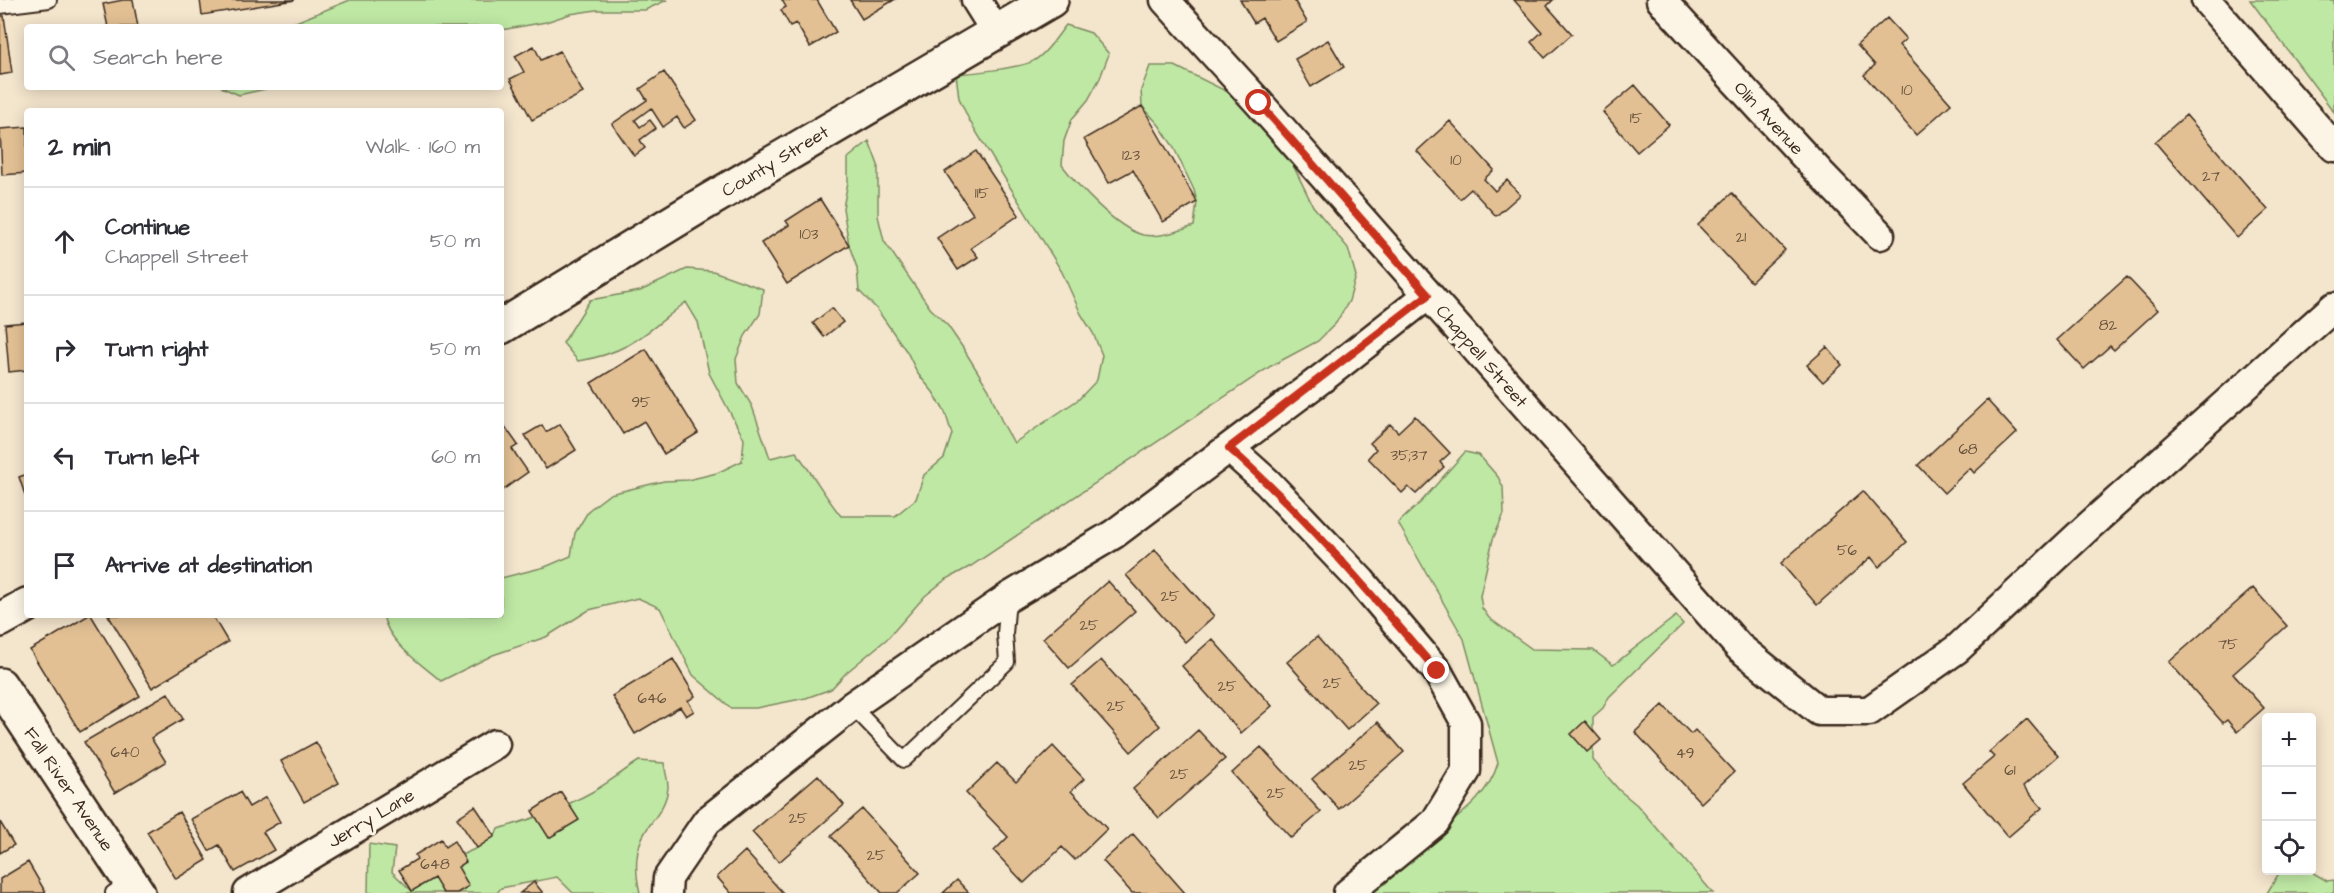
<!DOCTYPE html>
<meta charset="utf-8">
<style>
:root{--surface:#fff;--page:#f2f2f3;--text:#2b2b33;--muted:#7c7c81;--line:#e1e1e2}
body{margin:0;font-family:"Architects Daughter",sans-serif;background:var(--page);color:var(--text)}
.controls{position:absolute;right:18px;bottom:18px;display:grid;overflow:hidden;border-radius:6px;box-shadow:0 3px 15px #0003}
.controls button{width:54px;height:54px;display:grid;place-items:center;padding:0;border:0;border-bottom:2px solid var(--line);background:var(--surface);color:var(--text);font:30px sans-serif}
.stop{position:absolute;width:18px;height:18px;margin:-14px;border:4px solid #c8321e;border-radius:50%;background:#fff}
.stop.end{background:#c8321e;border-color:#fff;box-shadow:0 2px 6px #0008}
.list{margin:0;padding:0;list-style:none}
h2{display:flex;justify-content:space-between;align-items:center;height:78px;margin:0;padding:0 24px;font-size:26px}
h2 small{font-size:20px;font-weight:400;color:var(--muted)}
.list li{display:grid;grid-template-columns:39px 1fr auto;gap:18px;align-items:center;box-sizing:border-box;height:108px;padding:0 24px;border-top:2px solid var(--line)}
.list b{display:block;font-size:22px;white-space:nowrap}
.list p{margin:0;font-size:20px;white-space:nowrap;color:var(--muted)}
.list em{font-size:20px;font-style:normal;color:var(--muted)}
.icon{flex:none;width:33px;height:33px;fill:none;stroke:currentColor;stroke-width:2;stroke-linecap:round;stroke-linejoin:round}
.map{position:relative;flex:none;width:2334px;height:893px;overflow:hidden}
.search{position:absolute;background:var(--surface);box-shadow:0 3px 15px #0003;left:24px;top:24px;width:480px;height:66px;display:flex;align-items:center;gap:15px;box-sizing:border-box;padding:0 21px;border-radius:6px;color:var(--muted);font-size:22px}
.panel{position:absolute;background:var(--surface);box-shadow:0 3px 15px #0003;left:24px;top:108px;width:480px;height:510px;border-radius:6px}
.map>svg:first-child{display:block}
.green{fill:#bfe8a4;stroke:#7d8961;stroke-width:1.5}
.building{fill:#e2c094;stroke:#3b2a1e;stroke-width:1.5}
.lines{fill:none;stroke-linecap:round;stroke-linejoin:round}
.lane-casing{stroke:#3b2a1e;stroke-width:18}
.street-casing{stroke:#3b2a1e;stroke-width:33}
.secondary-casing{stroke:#3b2a1e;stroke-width:38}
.lane{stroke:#fcf5e5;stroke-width:14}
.street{stroke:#fcf5e5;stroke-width:28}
.secondary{stroke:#fcf5e5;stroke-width:33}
.route{stroke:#c8321e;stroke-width:8}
.labels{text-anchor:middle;stroke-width:6;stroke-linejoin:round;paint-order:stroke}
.number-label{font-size:15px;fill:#65503c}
.street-label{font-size:18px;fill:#3b2a1e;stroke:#fcf5e5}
</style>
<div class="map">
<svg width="2334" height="893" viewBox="0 0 2334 893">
<rect width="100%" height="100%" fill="#f4e5cd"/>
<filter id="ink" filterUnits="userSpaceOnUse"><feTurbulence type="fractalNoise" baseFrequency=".0167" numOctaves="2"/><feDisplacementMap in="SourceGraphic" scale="12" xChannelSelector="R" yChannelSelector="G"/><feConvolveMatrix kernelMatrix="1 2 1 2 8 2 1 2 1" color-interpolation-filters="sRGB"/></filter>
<g filter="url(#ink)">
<!-- green -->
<path class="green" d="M350 0H667L645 10H596L570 14 546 22 501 30V27H275L296 22Z
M2250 0H2334V112Z
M1066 25 1091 33 1109 54 1100 78 1088 100 1072 119 1064 141 1062 165C1078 186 1117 229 1143 235 1159 238 1179 231 1194 226L1197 202 1194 190 1173 146 1159 125 1142 106 1141 90 1150 66H1175L1242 99 1289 157 1313 206 1348 248 1356 276 1349 301 1336 323 1318 341 1271 366 971 566 945 580 925 596 888 638 847 672 831 689 806 698 756 708H731L693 675 660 608 638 598 589 610 546 637 493 655 441 681C420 663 388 643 383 615H501V578L545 567 571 556 575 533 589 510 610 494 664 481 688 480 717 473 742 461 744 439 709 373 698 322 686 302C647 332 630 353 578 361L563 343 590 300 640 291 687 269 713 271 763 289 760 314 745 336 736 359 738 383 752 406 770 458 796 452C812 473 824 495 841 516H895L916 499 924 475 944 458 952 434 945 412 933 392 918 374 907 352 876 308 859 291 857 268 849 245 843 208 848 182V158L869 141 878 165V216L884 241 930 308 948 326 963 348 989 390 1002 422 1014 443 1079 399 1097 380 1102 355 1093 333 1081 314 1062 272 969 120 959 98 956 74C972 73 1023 68 1035 60 1048 52 1057 36 1066 25Z
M221 87H274L239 95Z
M1465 452 1479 455 1498 477 1503 487 1504 514 1493 539 1480 596 1482 608 1489 618 1532 649 1593 650 1613 665 1676 616 1683 624 1609 697 1603 708 1593 717V760L1619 790 1637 805 1713 893H1366C1388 875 1409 857 1431 839 1457 817 1488 798 1498 763L1464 639 1398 523 1420 503Z
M639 761 664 763C665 771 668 780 668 787 667 804 656 816 647 829 634 849 635 871 640 893H573L557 877 501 888 497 893H368L369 844 395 848 392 872 412 891 434 878 455 858 477 848 495 836 498 829C530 820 563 808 592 792 608 783 623 771 639 761Z
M2288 870 2310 871 2327 881 2334 880V893H2267L2279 873Z"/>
<!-- building -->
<path class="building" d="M123 0H133L138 27H108L103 4Z
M200 0H295L202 15Z
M782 0H817L836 32 810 47 796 23 790 26 781 10 786 7Z
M850 0H894L862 19Z
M1240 0H1294L1307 22 1276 41 1262 18 1254 23Z
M1514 0H1553L1547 6 1572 34 1545 58 1531 42 1542 32Z
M0 16H4L12 73 0 75Z
M1887 18 1906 39 1899 45 1951 104 1916 135 1864 75 1875 65 1857 45Z
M1328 40 1344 67 1311 87 1295 59Z
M534 46 541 60 560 51 583 93 532 120 510 79 524 72 515 56Z
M664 72 696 120 684 128 677 117 663 127 651 108 635 120 640 127 650 120 656 128 640 140 645 148 634 156 612 124 647 100 640 89Z
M1635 85 1669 125 1637 152 1603 112Z
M1142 106 1197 202 1163 222 1133 170 1109 183 1084 139Z
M2186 115 2268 210 2237 238 2155 142Z
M1450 121 1494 170 1484 179 1495 191 1507 180 1520 195 1496 216 1471 189 1460 199 1417 151Z
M27 127V173L2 175 0 129Z
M976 151 1019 215 971 248 978 257 958 270 937 238 973 214 945 172Z
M1732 193 1785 250 1751 282 1698 225Z
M820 199 849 245 787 284 761 243 789 225 786 221Z
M2127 277 2158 310 2114 350 2110 346 2084 369 2057 340Z
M832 308 843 322 824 337 813 323Z
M27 322V370L9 372 5 324Z
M1827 347 1842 365 1823 382 1807 365Z
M646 349 698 433 664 454 644 421 623 434 591 383Z
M1987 400 2017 433 1974 473 1970 468 1944 493 1918 465Z
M1415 416 1450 453 1440 462 1444 467 1416 494 1408 487 1402 493 1368 458 1376 449 1370 443 1390 424 1398 432Z
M501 421 518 445 512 449 528 472 501 491Z
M560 424 576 450 546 469 525 435 542 425 546 432Z
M27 474V501L19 477Z
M1863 491 1907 542 1879 567 1871 557 1817 605 1781 563Z
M1155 550 1214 616 1185 642 1126 575Z
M1108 581 1135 611 1069 668 1043 638Z
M2253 588 2287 626 2233 674 2264 708 2237 732 2227 720 2223 723 2169 662Z
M89 615H91L140 696 80 732 30 650Z
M108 615H212L228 642 152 688Z
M1317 637 1376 704 1347 730 1287 662Z
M1212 639 1272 706 1241 733 1182 666Z
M673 659 695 696 688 701 694 711 686 716 680 707 635 734 612 696Z
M1101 660 1160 726 1131 752 1072 685Z
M168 693 183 719 151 738 166 762 115 793 84 742Z
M1663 705 1691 734 1695 730 1734 772 1701 803 1635 732Z
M2027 719 2058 756 2023 786 2042 808 2008 837 1963 783 1994 757 1989 752Z
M1585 721 1601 740 1587 752 1571 734Z
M1378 722 1404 752 1339 809 1312 779Z
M1198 730 1225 759 1159 818 1133 789Z
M316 742 339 783 304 802 281 761Z
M1053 746 1084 779 1071 791 1107 829 1075 860 1062 847 1024 883 994 851 1008 837 966 793 997 763 1016 782Z
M1261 747 1321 812 1291 838 1232 773Z
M818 775 844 805 779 862 752 832Z
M240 792 249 807 266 797 280 822 263 832 274 850 235 872 219 845 209 851 191 819Z
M561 792 579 820 549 838 532 811Z
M475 806 495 836 477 848 457 818Z
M862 809 920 873 897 893H882L831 836Z
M179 812 207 860 176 879 147 832Z
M0 822 14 845 0 853Z
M1133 834 1185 893H1132L1103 861Z
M441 839 445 847 454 841 466 862 458 867 469 886 457 893H443L434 878 412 891 399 870 417 859 415 855Z
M745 851 783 893H731L717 877Z
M28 862 46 893H0V879Z
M957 880 969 893H943Z
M534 882 543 893H520Z"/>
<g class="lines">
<!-- lane casing -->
<g class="lane-casing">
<path id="lane" d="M0 6 49 0
M852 706 904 760 1007 662 1005 634 1008 599
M113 893 131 882"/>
</g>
<!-- street casing -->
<g class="street-casing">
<path id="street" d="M976 0 996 32
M1165 0 1259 103 1739 647 1819 711H1869L1957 649 2089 526 2334 307
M1661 0 1821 174 1880 235
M2206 0 2334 147
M1229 448 1267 482 1361 581 1437 671 1466 723V771L1435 822 1348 893
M248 893 495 744
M667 893 668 878 707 821 852 706 1009 597 1114 534 1325 376 1428 295"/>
</g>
<!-- secondary casing -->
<g class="secondary-casing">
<path id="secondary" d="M501 327 696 208 1051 0
M0 620 27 605
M0 685 138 893"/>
</g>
<!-- lane -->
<use href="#lane" class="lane"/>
<!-- street -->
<use href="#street" class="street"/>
<!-- secondary -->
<use href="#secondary" class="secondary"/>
</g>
</g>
<g class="lines" filter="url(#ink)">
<!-- route -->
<path class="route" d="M1259 103 1428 295 1229 448C1305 515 1371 594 1437 671"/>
</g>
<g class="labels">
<!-- number labels -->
<g class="number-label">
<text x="1907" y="95">10</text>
<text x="1636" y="123">15</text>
<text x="1131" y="160">123</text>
<text x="1456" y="165">10</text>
<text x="2211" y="181">27</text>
<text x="982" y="198">115</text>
<text x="809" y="239">103</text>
<text x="1741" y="242">21</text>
<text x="2108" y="330">82</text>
<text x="641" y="407">95</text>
<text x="1968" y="454">68</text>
<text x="1409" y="460">35;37</text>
<text x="1847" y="555">56</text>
<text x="1170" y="601">25</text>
<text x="1089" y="630">25</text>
<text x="2228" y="649">75</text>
<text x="1332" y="688">25</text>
<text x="1227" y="691">25</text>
<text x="652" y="703">646</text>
<text x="1116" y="711">25</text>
<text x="125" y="757">640</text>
<text x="1685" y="758">49</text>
<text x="1358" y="770">25</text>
<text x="2010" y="775">61</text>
<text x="1179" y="779">25</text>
<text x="1276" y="798">25</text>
<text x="798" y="823">25</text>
<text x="876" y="860">25</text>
<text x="435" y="869">648</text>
</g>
<!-- street labels -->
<g class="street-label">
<text transform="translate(1769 118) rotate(47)" y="6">Olin Avenue</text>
<text transform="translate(775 161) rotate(-31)" y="6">County Street</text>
<text transform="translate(1482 356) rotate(49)" y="6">Chappell Street</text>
<text transform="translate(69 789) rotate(56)" y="6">Fall River Avenue</text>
<text transform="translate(371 818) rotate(-31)" y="6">Jerry Lane</text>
</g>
</g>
</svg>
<div class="controls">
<button>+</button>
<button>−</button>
<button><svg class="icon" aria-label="locate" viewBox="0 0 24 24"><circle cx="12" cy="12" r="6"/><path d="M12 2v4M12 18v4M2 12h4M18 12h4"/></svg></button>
</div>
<div class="stop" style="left:1259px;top:103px"></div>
<div class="stop end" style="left:1437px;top:671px"></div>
<div class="search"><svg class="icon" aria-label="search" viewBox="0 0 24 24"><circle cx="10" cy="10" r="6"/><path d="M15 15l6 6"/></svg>Search here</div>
<section class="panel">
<h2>2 min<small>Walk · 160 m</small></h2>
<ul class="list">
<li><svg class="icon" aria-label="ahead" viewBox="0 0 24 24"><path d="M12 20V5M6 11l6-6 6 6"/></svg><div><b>Continue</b><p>Chappell Street</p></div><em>50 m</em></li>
<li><svg class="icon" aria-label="right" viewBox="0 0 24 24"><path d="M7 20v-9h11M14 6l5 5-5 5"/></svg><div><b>Turn right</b></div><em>50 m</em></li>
<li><svg class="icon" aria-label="left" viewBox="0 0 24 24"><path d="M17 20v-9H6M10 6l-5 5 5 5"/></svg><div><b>Turn left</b></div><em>60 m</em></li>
<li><svg class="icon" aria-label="arrive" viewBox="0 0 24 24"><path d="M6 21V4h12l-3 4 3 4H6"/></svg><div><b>Arrive at destination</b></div></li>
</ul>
</section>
</div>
